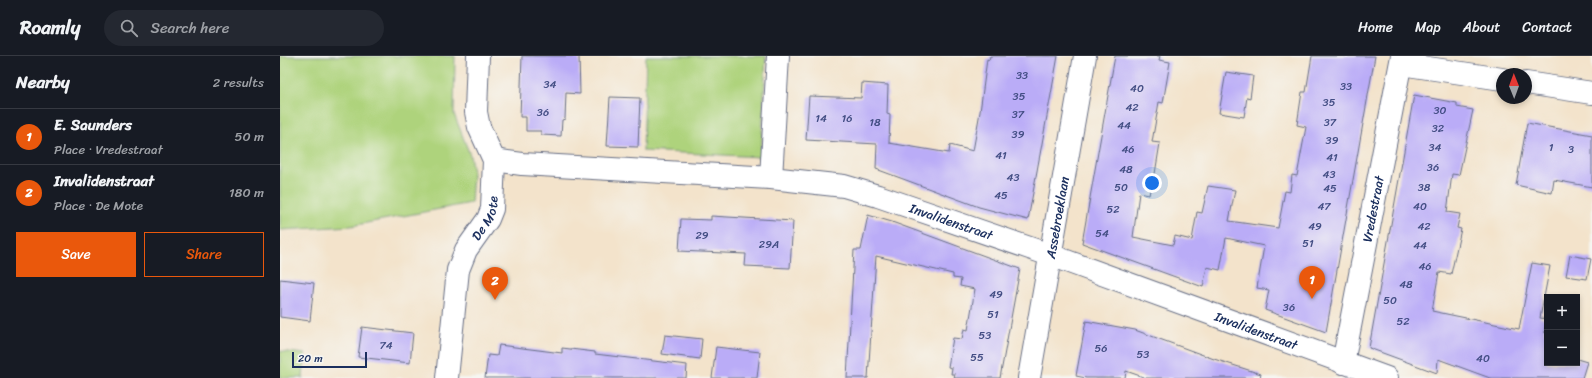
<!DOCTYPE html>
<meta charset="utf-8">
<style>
:root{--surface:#171b24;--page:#242831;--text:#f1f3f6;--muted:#9ea1a6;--line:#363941;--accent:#ea580c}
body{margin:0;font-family:Sriracha,sans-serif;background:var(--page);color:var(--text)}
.controls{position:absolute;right:12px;bottom:12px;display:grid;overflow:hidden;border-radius:0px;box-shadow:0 2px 6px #0003}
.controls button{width:36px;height:36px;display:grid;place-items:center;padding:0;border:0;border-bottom:1px solid var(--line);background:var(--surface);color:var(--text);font:20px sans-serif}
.compass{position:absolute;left:1216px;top:12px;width:36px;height:36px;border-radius:50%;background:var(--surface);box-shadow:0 2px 6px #0003;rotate:359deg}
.scale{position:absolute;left:12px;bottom:10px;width:75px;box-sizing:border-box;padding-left:4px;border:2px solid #1b2f5e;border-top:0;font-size:11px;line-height:14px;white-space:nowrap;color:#1b2f5e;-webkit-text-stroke:3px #f6f6f2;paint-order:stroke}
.you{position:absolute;left:872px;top:127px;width:14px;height:14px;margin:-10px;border:3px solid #fff;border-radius:50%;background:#1a73e8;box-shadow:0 0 0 6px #1a73e833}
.badge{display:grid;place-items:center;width:26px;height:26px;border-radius:50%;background:var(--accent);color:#fff;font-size:13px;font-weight:700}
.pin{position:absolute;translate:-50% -33px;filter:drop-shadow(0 1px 2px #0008)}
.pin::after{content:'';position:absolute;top:21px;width:14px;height:12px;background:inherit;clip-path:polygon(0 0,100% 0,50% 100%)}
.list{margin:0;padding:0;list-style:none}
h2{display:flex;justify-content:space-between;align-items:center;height:52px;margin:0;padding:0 16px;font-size:17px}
h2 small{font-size:13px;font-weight:400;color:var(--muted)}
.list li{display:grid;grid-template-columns:26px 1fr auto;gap:12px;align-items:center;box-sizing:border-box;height:56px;padding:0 16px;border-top:1px solid var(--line)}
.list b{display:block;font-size:15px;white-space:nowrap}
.list p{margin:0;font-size:13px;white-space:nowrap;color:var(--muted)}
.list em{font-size:13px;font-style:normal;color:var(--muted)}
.actions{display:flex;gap:8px;padding:12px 16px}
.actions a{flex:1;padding:9px 0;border:1px solid var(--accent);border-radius:0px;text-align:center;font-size:14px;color:var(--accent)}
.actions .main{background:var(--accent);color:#fff}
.icon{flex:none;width:22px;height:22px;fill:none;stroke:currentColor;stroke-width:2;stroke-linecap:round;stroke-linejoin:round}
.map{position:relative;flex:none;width:1312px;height:322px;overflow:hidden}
header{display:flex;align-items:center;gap:24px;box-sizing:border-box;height:56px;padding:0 20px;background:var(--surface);border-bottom:1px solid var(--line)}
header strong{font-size:19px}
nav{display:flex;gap:22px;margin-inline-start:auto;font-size:14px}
.search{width:280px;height:36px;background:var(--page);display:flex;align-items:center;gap:10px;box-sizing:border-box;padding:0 14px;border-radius:22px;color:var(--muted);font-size:15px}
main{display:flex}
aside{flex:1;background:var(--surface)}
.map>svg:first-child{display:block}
.green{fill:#aed37c;stroke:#64816d}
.building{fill:#baacf7}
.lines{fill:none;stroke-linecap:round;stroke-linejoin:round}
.street-casing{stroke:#676e84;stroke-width:24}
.street{stroke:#fff;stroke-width:22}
.labels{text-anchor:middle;stroke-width:3.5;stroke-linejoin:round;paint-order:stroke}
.number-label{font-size:11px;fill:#434e84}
.street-label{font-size:13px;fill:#1b2f5e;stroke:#f6f6f2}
</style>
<header>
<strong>Roamly</strong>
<div class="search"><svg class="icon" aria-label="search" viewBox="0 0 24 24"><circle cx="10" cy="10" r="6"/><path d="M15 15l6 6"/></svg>Search here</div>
<nav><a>Home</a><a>Map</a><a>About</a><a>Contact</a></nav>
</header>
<main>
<aside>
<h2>Nearby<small>2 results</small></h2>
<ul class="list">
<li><span class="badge">1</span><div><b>E. Saunders</b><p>Place · Vredestraat</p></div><em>50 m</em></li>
<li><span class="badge">2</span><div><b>Invalidenstraat</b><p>Place · De Mote</p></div><em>180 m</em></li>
</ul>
<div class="actions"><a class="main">Save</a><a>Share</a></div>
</aside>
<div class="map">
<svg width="1312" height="322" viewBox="0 0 1312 322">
<rect width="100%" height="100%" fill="#f6f6f2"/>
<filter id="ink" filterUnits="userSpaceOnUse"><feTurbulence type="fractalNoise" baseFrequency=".025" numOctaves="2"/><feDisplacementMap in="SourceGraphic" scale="8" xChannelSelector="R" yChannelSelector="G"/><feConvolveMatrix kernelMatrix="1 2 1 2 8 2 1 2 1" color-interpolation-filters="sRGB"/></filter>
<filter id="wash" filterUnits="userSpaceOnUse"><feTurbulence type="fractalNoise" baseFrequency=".012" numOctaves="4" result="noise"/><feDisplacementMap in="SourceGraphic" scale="16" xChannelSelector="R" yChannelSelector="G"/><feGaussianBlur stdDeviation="0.9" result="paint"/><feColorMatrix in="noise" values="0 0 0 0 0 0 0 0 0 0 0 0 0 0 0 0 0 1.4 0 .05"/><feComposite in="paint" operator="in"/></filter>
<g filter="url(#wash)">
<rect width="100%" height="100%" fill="#f3e3cb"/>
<!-- green -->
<path class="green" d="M0 0H175L174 58 190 99 193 117 191 147 71 170 0 174Z
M366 0H486L481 101 363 95Z
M0 295 25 298 23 322H0Z"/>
<g id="blocks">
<!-- building -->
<path class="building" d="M242 0H299L300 38 286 37 285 63 282 64 281 80 261 79V75H246V61H240Z
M710 0H778L748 164 699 151 596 113 597 88 526 84 529 40 581 42 582 27 608 29 607 58 610 59 609 87 669 97 670 89 693 95 700 56 707 3 709 4Z
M835 0H880L879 4 890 6 883 47 879 46 872 86 880 87 874 124H872L869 139 859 137 853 181 893 189 895 180 912 184 917 156 922 157 928 130 955 134 949 165 998 172 1005 135 1010 136 1012 119 1017 120 1026 71 1017 69 1022 36H1026L1032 0H1095L1046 276 985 254 989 234 977 232 984 190 946 182 940 214 927 211 923 231 802 187Z
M946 16 973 20 970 42 967 41 964 61 939 57Z
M1134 39 1177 47V51L1193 54 1179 119 1172 118 1167 156 1180 158 1177 172 1181 173 1171 218 1159 216 1152 255 1239 273 1252 207 1270 210 1260 262 1267 263 1264 276 1267 277V307H1297V303L1307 306 1302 322H1210L1158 303 1157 317 1089 292Z
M330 41 360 42 358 91 327 90Z
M1247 67 1312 79V131L1274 124 1272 137 1236 129Z
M588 159 612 166 740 213 720 322H674L675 318H671L672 312 668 311 673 282 682 283 684 273 688 274 695 233 680 230 681 223 673 222V218L596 200 588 322H567L574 194H581Z
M431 160 513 165 510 212 465 210 466 198 399 195 401 163 431 164Z
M1290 199 1311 203 1307 223 1286 220Z
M0 223 34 227 30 265 0 261Z
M806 265 855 274 934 303 981 318 980 322H866L846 315 845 322H806L796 320Z
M82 271 133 277 130 307 78 301Z
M385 279 422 283 420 303 382 298Z
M219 289 282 297V292L315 296V298L407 309 406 322H205L208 299 217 300Z
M436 291 480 296 477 322H432Z"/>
</g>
</g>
<g filter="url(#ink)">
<use href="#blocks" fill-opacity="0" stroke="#676e84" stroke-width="1"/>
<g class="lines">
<!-- street casing -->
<g class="street-casing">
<g id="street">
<path d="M1121 8 1222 23"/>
<path d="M1246 27 1312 37"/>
<path id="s1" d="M214 104 242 108 491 122 564 130 598 140 770 199 1107 322"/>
<path d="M491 122 498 0"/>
<path id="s2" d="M1063 307 1122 0"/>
<path id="s3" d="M167 322 178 214 186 194 208 163 212 153 214 104 199 71 196 56 198 0"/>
<path id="s4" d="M749 322 805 0"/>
</g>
</g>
<!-- street -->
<use href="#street" class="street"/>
</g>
</g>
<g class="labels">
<!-- number labels -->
<g class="number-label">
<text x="742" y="23">33</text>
<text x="270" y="32">34</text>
<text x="1066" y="34">33</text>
<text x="857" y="36">40</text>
<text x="739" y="44">35</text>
<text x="1049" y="50">35</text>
<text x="852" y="55">42</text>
<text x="1160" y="58">30</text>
<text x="263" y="60">36</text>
<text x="738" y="62">37</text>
<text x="541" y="66">14</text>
<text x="567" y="66">16</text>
<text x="595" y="70">18</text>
<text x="1050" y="70">37</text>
<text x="844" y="73">44</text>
<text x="1158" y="76">32</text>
<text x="738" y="82">39</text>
<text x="1052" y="88">39</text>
<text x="1155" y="95">34</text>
<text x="1271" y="95">1</text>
<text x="848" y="97">46</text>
<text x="1291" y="97">3</text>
<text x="721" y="103">41</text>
<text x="1052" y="105">41</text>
<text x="1153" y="115">36</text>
<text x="846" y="117">48</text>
<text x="1049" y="122">43</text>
<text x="733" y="125">43</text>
<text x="841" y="135">50</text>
<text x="1144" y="135">38</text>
<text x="1050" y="136">45</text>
<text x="721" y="143">45</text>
<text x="1044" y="154">47</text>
<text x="1140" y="154">40</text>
<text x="833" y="157">52</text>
<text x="1035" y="174">49</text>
<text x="1144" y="174">42</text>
<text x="822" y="181">54</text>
<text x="422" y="183">29</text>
<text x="1028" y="191">51</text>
<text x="489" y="192">29A</text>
<text x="1140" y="193">44</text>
<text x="1145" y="214">46</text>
<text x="1126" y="232">48</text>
<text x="716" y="242">49</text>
<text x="1110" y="248">50</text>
<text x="1009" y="255">36</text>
<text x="713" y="262">51</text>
<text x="1123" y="269">52</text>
<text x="705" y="283">53</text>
<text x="106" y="293">74</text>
<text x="821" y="296">56</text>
<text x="863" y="302">53</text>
<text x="697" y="305">55</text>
<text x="1203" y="306">40</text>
</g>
<!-- street labels -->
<g class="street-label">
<text dy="5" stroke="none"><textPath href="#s2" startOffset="157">Vredestraat</textPath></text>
<text dy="5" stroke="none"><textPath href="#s3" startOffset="168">De Mote</textPath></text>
<text dy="5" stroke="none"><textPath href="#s4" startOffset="163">Assebroeklaan</textPath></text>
<text dy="5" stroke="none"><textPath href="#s1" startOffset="464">Invalidenstraat</textPath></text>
<text dy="5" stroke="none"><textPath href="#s1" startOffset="788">Invalidenstraat</textPath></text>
</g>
</g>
</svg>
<div class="controls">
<button>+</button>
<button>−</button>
</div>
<svg class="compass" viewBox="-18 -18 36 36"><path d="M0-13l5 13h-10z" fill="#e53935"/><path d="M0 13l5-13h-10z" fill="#9ea1a6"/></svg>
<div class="scale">20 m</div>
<div class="you"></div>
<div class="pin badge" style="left:1032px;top:243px">1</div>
<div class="pin badge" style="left:215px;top:244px">2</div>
</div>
</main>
